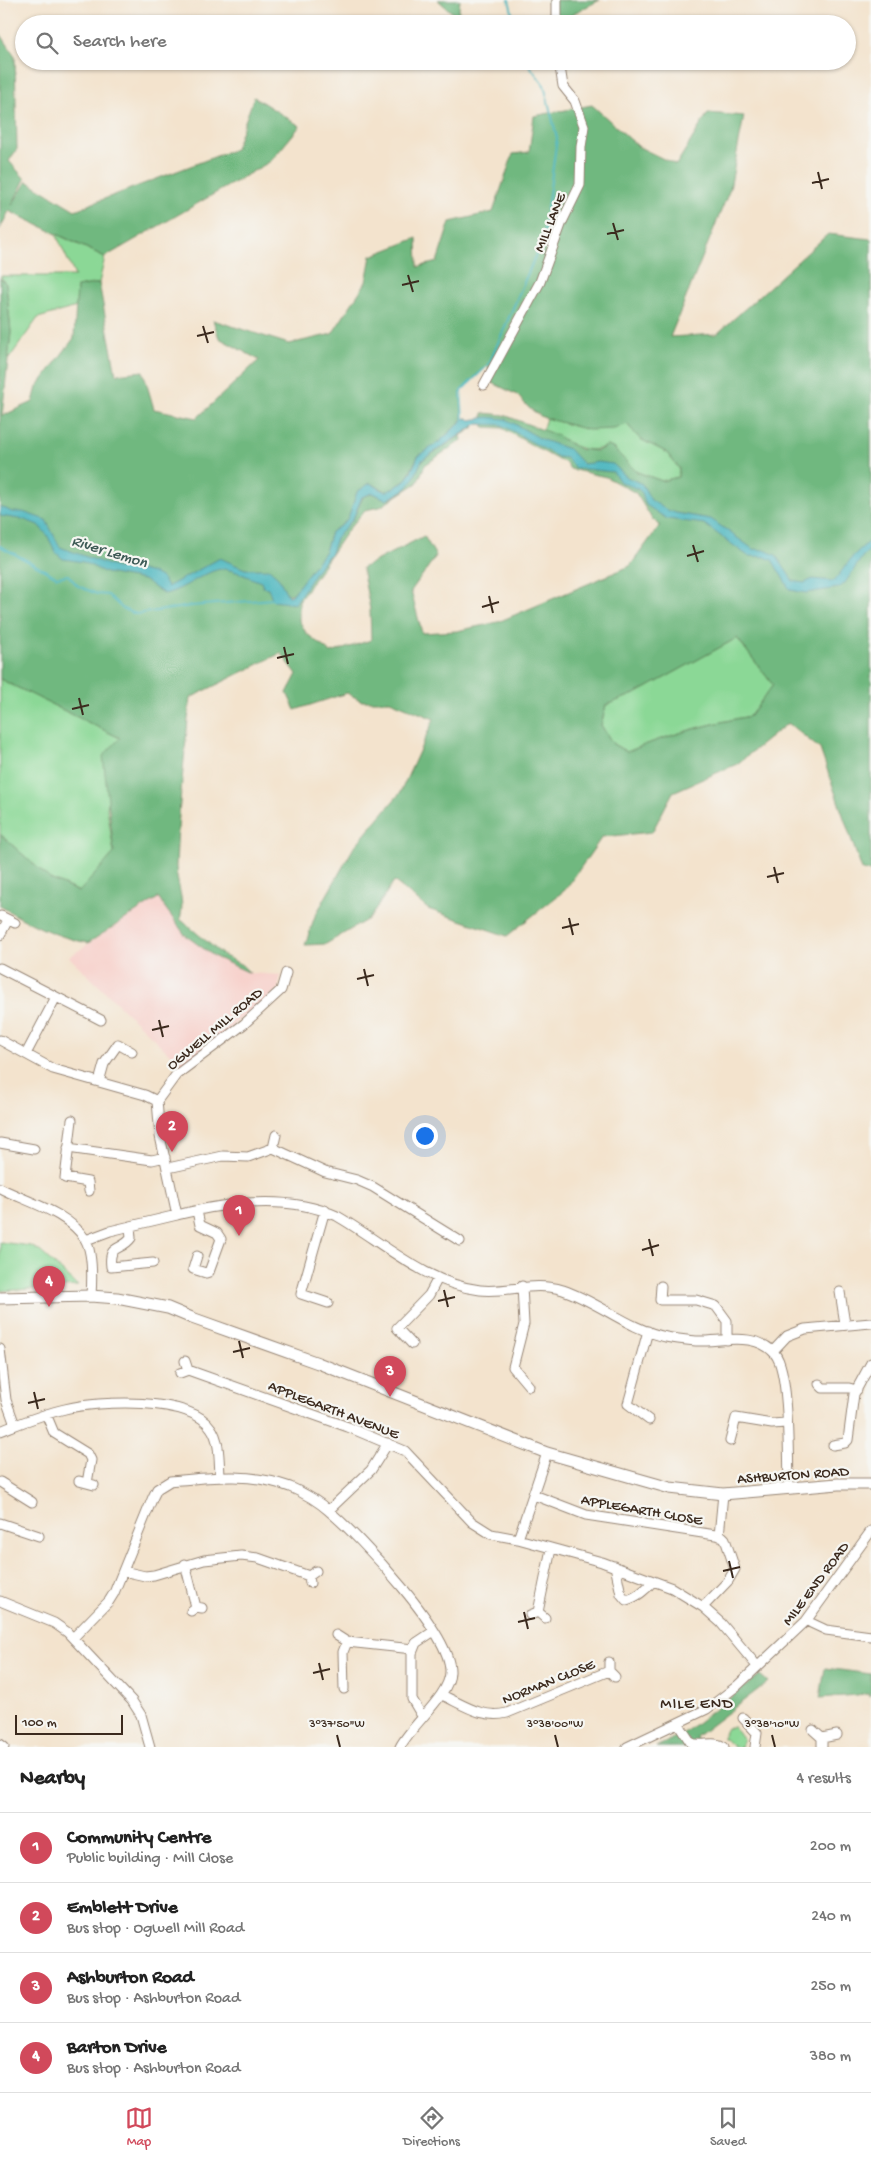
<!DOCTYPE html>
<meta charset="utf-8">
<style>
:root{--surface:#fff;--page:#f6f6f6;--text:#222;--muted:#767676;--line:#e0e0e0;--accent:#d1495b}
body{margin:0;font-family:"Gochi Hand",sans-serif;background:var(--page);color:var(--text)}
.scale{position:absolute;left:15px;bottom:12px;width:108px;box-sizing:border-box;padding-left:5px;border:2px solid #3b2a1e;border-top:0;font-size:14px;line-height:18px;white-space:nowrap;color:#3b2a1e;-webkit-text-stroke:4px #f6f6f2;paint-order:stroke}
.you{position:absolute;left:424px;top:1135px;width:18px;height:18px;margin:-12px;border:4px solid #fff;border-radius:50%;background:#1a73e8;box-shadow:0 0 0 8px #1a73e833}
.badge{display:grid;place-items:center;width:32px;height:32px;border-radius:50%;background:var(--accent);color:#fff;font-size:16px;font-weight:700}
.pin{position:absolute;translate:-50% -41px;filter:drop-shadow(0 1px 2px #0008)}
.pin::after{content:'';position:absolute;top:26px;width:18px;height:15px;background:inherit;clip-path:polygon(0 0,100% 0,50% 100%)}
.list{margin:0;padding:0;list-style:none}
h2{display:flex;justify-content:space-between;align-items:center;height:65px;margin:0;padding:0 20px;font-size:21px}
h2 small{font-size:16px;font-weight:400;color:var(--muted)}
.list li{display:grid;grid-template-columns:32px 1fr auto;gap:15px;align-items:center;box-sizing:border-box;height:70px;padding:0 20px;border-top:1px solid var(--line)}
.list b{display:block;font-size:19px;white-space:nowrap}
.list p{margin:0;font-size:16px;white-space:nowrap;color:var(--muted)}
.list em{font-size:16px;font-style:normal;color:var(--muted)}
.icon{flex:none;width:28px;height:28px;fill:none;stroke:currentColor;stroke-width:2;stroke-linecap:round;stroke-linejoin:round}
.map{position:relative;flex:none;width:871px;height:1747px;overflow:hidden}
.search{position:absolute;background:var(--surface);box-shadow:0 1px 4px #0004;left:15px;right:15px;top:15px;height:55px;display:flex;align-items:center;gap:12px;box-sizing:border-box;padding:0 18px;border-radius:28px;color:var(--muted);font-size:19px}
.sheet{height:345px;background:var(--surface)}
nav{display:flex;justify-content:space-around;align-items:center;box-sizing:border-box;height:70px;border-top:1px solid var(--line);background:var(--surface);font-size:14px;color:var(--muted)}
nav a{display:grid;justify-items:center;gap:2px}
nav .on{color:var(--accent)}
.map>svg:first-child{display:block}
.built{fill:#f7d0ca}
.green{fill:#8bd896;stroke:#63815a}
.forest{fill:#70b87f;stroke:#56714e;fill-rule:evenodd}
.water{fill:#44b4bd;stroke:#406f6e}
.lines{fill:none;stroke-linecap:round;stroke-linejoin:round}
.stream{stroke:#44b4bd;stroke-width:2}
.minor-casing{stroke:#978676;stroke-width:11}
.major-casing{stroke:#978676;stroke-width:13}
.minor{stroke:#fff;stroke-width:9}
.major{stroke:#fff;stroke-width:11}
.ticks{fill:none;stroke:#3b2a1e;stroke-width:2}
.labels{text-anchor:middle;stroke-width:4.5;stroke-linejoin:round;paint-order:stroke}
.street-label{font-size:15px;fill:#3b2a1e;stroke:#f6f6f2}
.water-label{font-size:16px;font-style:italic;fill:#3e5a56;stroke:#f6f6f2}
.neighbourhood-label{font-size:16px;letter-spacing:1px;fill:#3b2a1e;stroke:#f6f6f2}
.ticks-label{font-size:12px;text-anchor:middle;fill:#3b2a1e;stroke:#f6f6f2;stroke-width:4.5;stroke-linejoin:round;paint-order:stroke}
</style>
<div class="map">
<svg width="871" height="1747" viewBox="0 0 871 1747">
<rect width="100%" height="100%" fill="#f6f6f2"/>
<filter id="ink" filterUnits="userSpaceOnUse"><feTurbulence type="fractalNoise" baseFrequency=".02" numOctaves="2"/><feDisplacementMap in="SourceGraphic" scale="10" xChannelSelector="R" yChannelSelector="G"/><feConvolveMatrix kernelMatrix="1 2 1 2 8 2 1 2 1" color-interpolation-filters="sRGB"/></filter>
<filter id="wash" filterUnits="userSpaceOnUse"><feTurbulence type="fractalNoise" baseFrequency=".0096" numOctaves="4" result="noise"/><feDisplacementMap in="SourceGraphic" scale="20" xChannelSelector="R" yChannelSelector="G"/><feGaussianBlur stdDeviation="1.12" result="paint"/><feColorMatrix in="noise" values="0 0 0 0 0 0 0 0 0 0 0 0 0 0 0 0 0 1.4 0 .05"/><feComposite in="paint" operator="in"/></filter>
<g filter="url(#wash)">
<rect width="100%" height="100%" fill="#f3e3cd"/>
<!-- built -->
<path class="built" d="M158 897 185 934 250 973 281 975 278 989 257 1010 237 1021 227 1032 181 1065 69 957Z"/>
<!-- green -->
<path class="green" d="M56 234 105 257 99 283 77 287 76 307 38 318 8 360 11 332 6 284 0 276H75Z
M546 418C575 426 597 436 627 424L640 439 666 452 679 468 678 477 662 481 637 472 613 448 607 446C583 458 565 438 542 431Z
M737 638 773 685 750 716C708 724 667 735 627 752L613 744 601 725 606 705 637 693Z
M0 679 120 738 107 808 114 853 80 892 50 879 0 834Z
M0 1242 31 1246 41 1252 78 1286 0 1291Z
M734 1727 743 1739 741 1747H734L722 1737 727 1728Z"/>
<!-- forest -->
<path class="forest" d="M438 0H460L458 18Z
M548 0H600L574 13 567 24H549Z
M0 33 15 56 17 149 9 161 25 179 12 205 27 181 75 210 235 149 254 97 300 126 271 161 105 257 9 211 0 229Z
M592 105 639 147 676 165 708 113 744 116 730 189 670 337 717 334 828 234 871 239V872L862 870 820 749 788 723 737 764 673 792 652 832 602 837 565 890 507 936 428 909 394 881 370 918 326 944 305 945 315 916 354 847 400 793 434 719 390 701H362L347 693 295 710 287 693 297 674 281 653 190 698C185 754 178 810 176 866 176 884 186 901 180 919L223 955 242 965 250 973 215 957 185 935 158 898 88 943C56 937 28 923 0 906V834L50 879 79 892 114 853 103 756 120 738 0 679V278L6 284 11 332 2 416 33 402 37 387 74 338 77 287 99 283 116 374 143 371 154 409 197 418 259 360 219 338 213 320 289 344 332 334 366 282 371 256 417 238 418 267 437 262 450 222 493 212 513 154 529 152 534 116ZM488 364 491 382 517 395 529 408 542 417 588 430 614 429 627 424 640 439 666 452 679 468 678 477 662 481 637 472 613 448 607 446 597 451 579 449 556 435 504 415 483 413V419L470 420 476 424 473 428 422 460 407 488 396 496 390 499 383 498 373 493 363 497 353 519 336 538 331 553 317 569 295 603 273 600 274 598 294 593 325 551 331 532 343 524 348 518 357 492 370 483 388 492 406 480 418 456 439 442 463 419 468 418 462 419 461 391ZM477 424H484V427L502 428 558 460 565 462 570 469 606 477 636 493 652 519 660 525 630 566 498 622 457 631 422 633 411 591 436 556 424 536 362 568 370 609 371 640 331 653 306 633 299 620V601L347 531 365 510 380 507 417 483 425 465 462 440 461 435ZM737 638 773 685 750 716C708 724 667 735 627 752L613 744 601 725 606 705 637 693Z
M825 1668 871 1674V1696L868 1694 820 1698Z
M760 1675 768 1682 696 1737 700 1747H656L681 1735Z"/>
<!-- water -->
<path class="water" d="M488 417 506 419 543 440 569 449 583 464 598 462 613 464 627 477 642 484 651 500 665 509 676 513 711 519 753 549 765 550 776 555 793 581 804 583 813 579 834 581 853 556 871 539V549L863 556 845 583 839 588 806 593 790 590 772 560 765 557 748 556 704 524 667 519 646 505 642 493 638 489 620 482 613 472 575 468 566 458 558 457 502 425 477 424 422 460 413 480 407 488 387 500 373 493 362 497 353 519 336 538 331 553 317 569 295 604 273 601 268 588 263 587 261 582C249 578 236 570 223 569 207 569 183 591 164 594L144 580 106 573 83 562 63 559 56 553 47 535 38 525 25 520 0 516V506L12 512H23L46 520 60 547 117 568 141 570 155 574 162 578 167 587 220 558 245 569H269L278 577 288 596 292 595 325 551 331 532 343 524 348 518 357 492 370 483 386 492 404 482 411 472 418 456 439 442 464 419 468 418 470 420Z"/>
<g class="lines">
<!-- stream -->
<path class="stream" d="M509 0 515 24
M463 419 461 391 489 364 543 238 557 138 544 85 526 61
M0 546 57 577 68 575 78 586 97 594 108 595 123 609 136 614 191 606 273 599"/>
</g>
</g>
<g filter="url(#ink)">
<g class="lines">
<!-- minor casing -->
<g class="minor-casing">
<path id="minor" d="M557 0V24
M484 385 540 282 562 222 580 185 581 147 584 126 575 101 563 86 559 61
M1 916 15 923
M0 935 8 920
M0 968 101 1020
M0 1040 53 1069 145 1095 157 1101
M26 1054 56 997
M99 1082 104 1064 118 1044 132 1052
M72 1120 65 1178 88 1182 89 1191
M0 1143 34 1149
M68 1148 152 1160 165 1157
M273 1148 276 1135
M168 1168 223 1156 248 1157 273 1148 325 1172 357 1180 373 1187 460 1241
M0 1188C27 1202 68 1212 85 1239 93 1252 92 1281 91 1296
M325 1210 301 1294 328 1303
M197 1211 200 1225 217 1233 221 1239 209 1272 206 1273 193 1269 197 1256
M177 1215C228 1202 288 1194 337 1216 382 1242 427 1284 480 1290 509 1293 533 1281 563 1290 599 1302 628 1329 666 1337 676 1339 686 1340 696 1341 721 1342 756 1331 775 1354 790 1372 788 1460 789 1488
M130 1226 131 1238C121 1252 108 1243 111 1267L153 1263
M86 1240 110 1231 177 1215 160 1136 157 1101 176 1075 244 1024 281 990 286 973
M522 1286 524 1324 513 1367 529 1386
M661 1286 660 1300H696L716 1306 727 1321V1340
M840 1292 845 1324
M648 1331 628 1404 649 1420
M412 1344 397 1328 429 1295 438 1278
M0 1349 6 1400 15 1425
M773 1351 787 1336 805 1329 871 1323
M188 1370 348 1427 405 1451 472 1522 491 1534 518 1539 602 1562 672 1588 703 1607 721 1623 757 1666
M180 1373 188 1370 185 1361
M819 1384 823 1388H849L857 1390
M46 1414 54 1433 88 1454 91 1460 87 1483
M0 1431C21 1423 43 1414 65 1409 98 1401 190 1396 211 1428 220 1440 219 1461 220 1476
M730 1441 736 1418 772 1424 786 1423
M833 1445 845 1443 848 1440 854 1394 871 1363
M79 1481 94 1485
M0 1482 32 1502
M534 1495 586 1515 722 1536 725 1539 735 1569 728 1581 703 1607
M329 1510 371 1470 388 1443
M0 1523 39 1536
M719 1536 723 1494
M518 1539 547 1453
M185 1564 196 1607
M615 1566 621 1594 626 1600C636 1598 647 1589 653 1581
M123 1571 145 1576 154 1575 204 1560 241 1556 258 1558 309 1576
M310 1583 309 1576 316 1571
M0 1601 54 1623 67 1632 132 1701 141 1715 150 1747
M191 1611 196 1607 202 1608
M538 1612 551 1549
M530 1615 538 1612 545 1618
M811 1623 826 1630 871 1636
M336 1635 347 1642
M73 1638 109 1601 114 1593 153 1497 157 1489 170 1481C211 1477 251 1472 290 1487 304 1493 318 1501 329 1511 360 1537 452 1634 450 1672 450 1695 412 1724 400 1747
M609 1662V1671L615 1677
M344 1689 343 1652 347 1642 413 1649
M442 1695C464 1705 482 1719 507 1713L609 1671
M422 1716 412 1699V1653L416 1643 434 1631
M743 1718 757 1733 755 1747
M678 1723 691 1743C703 1747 714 1740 724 1747
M813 1730 822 1738
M0 1744 4 1747
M627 1747 707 1709 737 1686 806 1621 871 1531
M822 1747V1738L837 1735"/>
</g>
<!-- major casing -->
<g class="major-casing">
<path id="major" d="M0 1298 91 1296 117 1298 168 1308 192 1318 318 1363 547 1453 670 1488 723 1494 838 1484H871"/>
</g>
<!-- minor -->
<use href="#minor" class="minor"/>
<!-- major -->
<use href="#major" class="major"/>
</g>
</g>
<!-- ticks -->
<path class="ticks" d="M818 172 822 189M812 183 829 179M613 223 618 240M607 234 624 230M408 275 413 292M402 285 419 281M203 326 208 343M197 336 214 332M693 545 698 562M687 556 704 551M489 596 493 613M482 607 499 602M284 647 288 664M277 658 294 654M79 698 83 715M72 709 89 705M774 867 778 883M767 877 784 873M569 918 573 935M562 928 579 924M364 969 368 986M357 979 374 975M159 1020 163 1037M152 1030 169 1026M649 1239 653 1256M642 1250 659 1245M444 1290 448 1307M438 1301 455 1297M239 1341 243 1358M233 1352 250 1348M34 1392 38 1409M28 1403 45 1399M729 1561 733 1578M723 1571 740 1567M524 1612 528 1629M518 1622 535 1618M319 1663 323 1680M313 1673 330 1669M337 1735 340 1747M555 1735 558 1747M772 1735 775 1747"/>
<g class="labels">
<!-- street labels -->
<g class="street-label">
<text transform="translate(549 222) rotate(-68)" y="5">MILL LANE</text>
<text transform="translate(214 1028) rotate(-40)" y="5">OGWELL MILL ROAD</text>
<text transform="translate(334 1409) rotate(21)" y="5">APPLEGARTH AVENUE</text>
<text transform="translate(793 1474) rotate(-4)" y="5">ASHBURTON ROAD</text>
<text transform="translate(642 1509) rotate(10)" y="5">APPLEGARTH CLOSE</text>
<text transform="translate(815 1583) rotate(-53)" y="5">MILE END ROAD</text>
<text transform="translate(548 1681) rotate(-22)" y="5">NORMAN CLOSE</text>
</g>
<!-- water labels -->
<g class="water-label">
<text transform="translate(110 550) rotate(17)" y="6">River Lemon</text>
</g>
<!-- neighbourhood labels -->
<g class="neighbourhood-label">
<text x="697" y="1708">MILE END</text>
</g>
</g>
<g class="ticks-label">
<text x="337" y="1727">3°37'50"W</text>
<text x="555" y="1727">3°38'00"W</text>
<text x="772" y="1727">3°38'10"W</text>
</g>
</svg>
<div class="scale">100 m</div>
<div class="you"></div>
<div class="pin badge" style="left:239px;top:1236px">1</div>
<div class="pin badge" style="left:172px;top:1152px">2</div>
<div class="pin badge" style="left:390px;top:1397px">3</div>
<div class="pin badge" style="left:49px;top:1307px">4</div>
<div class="search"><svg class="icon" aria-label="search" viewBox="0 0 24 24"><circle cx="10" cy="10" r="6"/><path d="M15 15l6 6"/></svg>Search here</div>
</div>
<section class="sheet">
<h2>Nearby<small>4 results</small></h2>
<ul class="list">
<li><span class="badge">1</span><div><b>Community Centre</b><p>Public building · Mill Close</p></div><em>200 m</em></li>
<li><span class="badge">2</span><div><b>Emblett Drive</b><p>Bus stop · Ogwell Mill Road</p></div><em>240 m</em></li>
<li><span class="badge">3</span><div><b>Ashburton Road</b><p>Bus stop · Ashburton Road</p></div><em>250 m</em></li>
<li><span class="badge">4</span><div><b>Barton Drive</b><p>Bus stop · Ashburton Road</p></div><em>380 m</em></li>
</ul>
</section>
<nav>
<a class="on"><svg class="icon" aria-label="map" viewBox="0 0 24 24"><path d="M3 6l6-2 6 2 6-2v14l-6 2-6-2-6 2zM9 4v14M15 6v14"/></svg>Map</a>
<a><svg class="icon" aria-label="directions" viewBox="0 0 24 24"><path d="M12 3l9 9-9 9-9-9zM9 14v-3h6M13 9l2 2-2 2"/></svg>Directions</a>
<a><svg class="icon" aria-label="saved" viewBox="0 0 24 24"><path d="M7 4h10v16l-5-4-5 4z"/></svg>Saved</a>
</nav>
